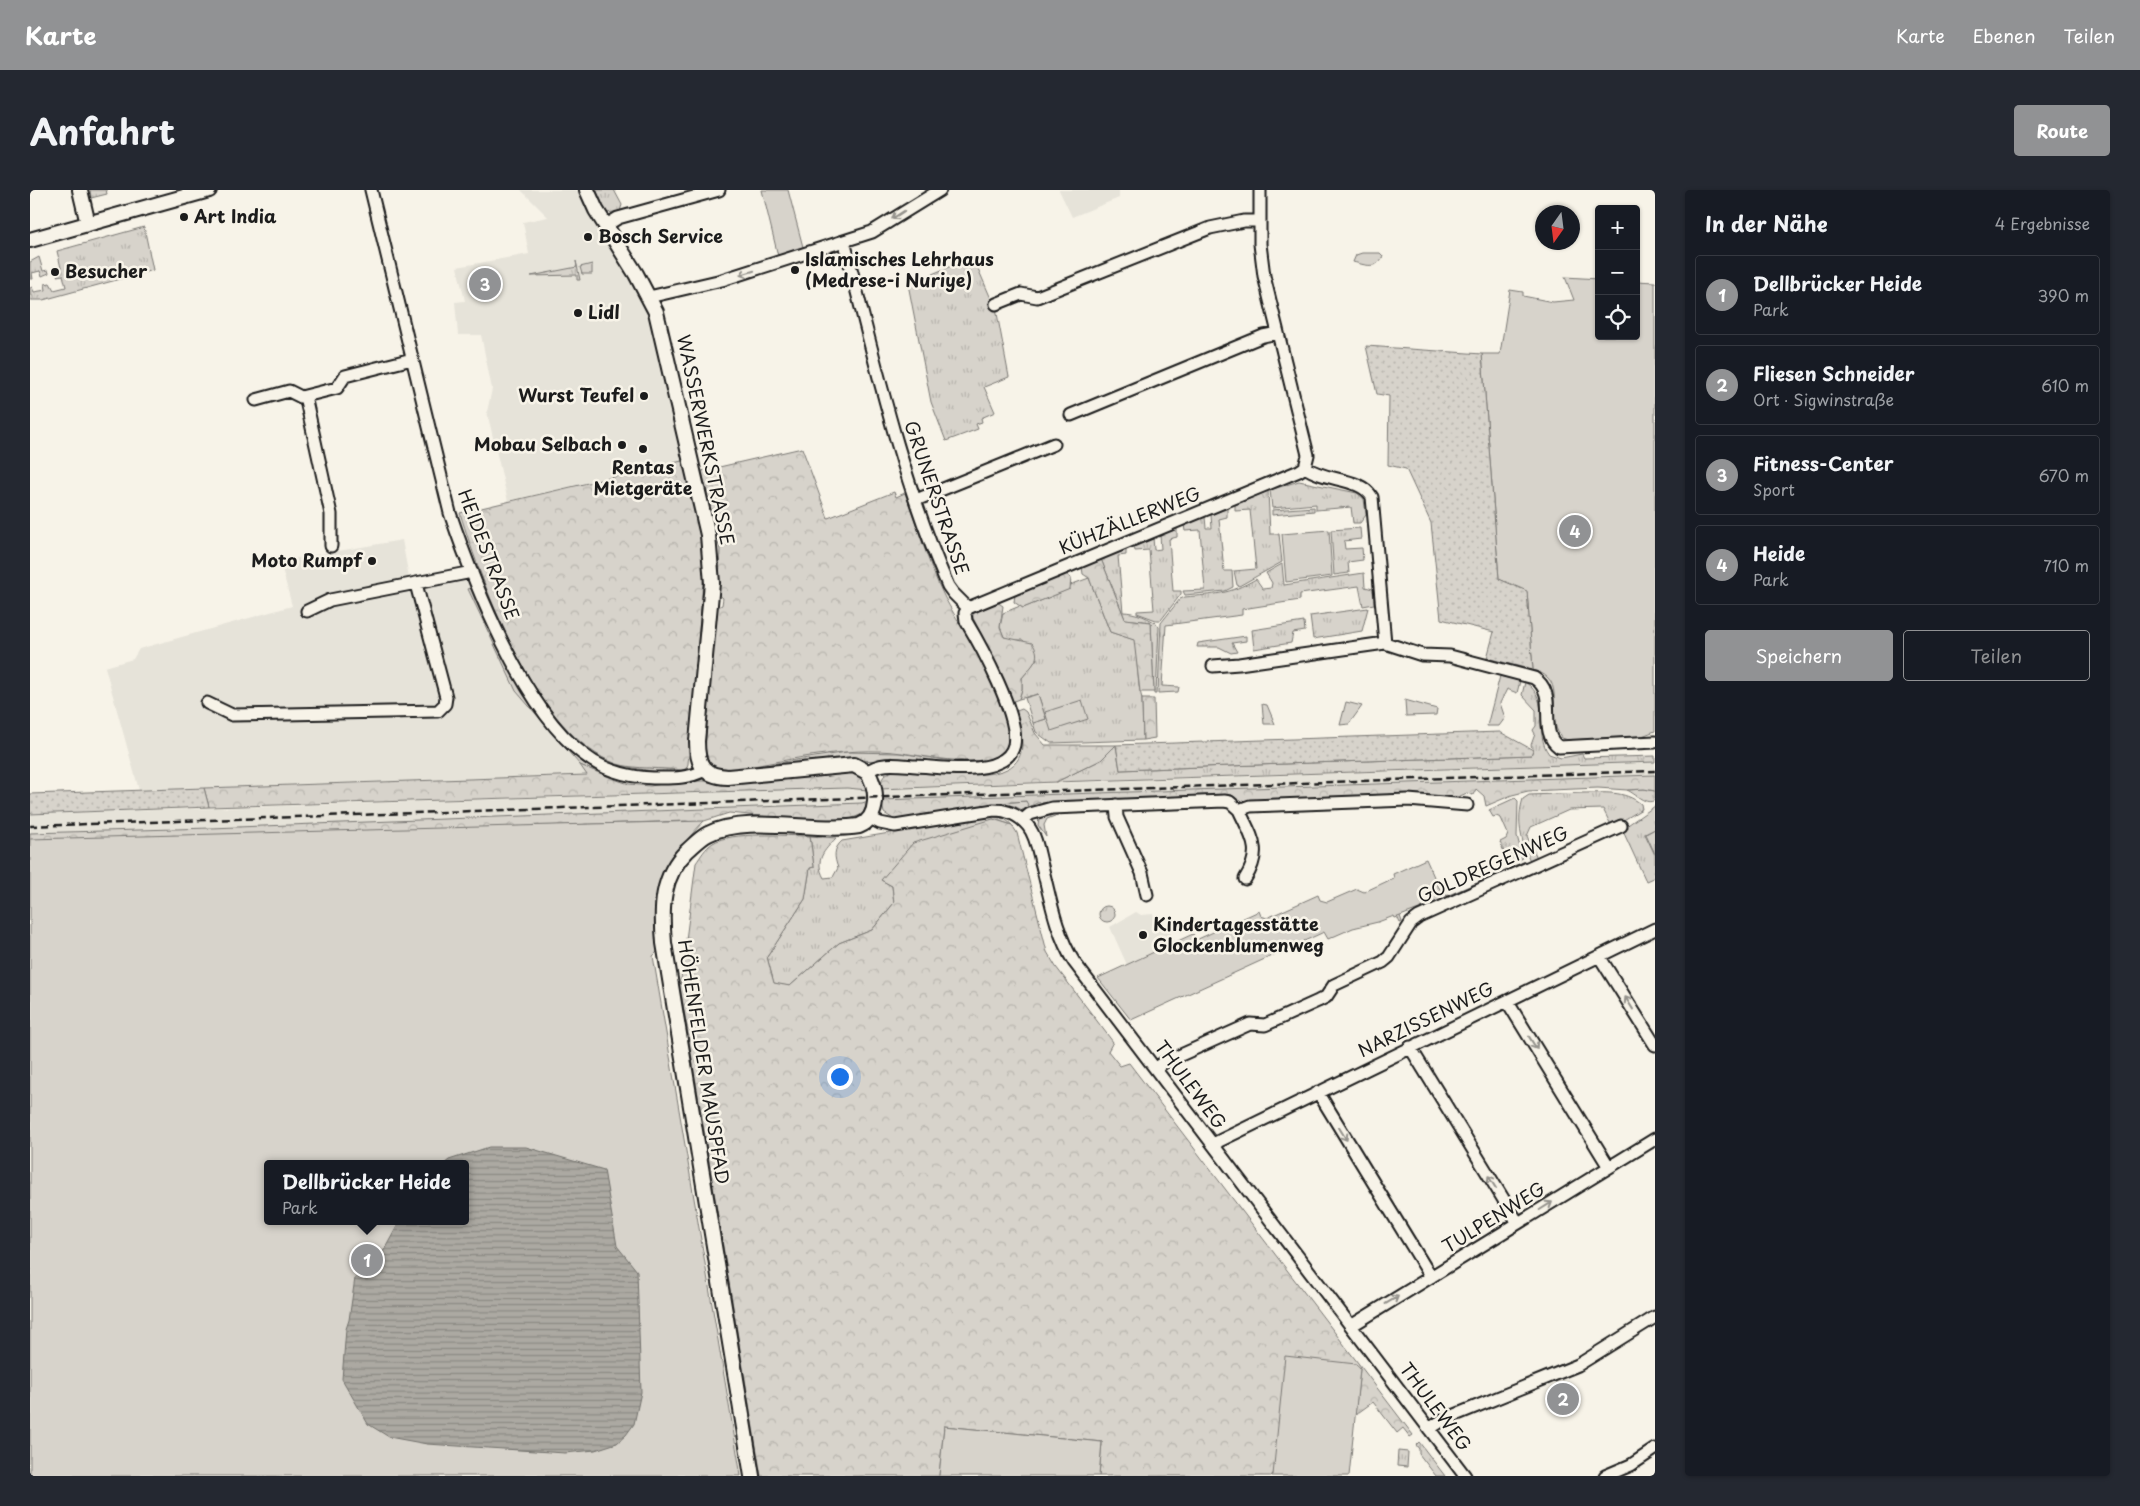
<!DOCTYPE html>
<html lang="de">
<meta charset="utf-8">
<style>
:root{--surface:#171b24;--page:#242831;--text:#f1f3f6;--muted:#9ea1a6;--line:#363941;--accent:#919294}
body{margin:0;font-family:"Playpen Sans",sans-serif;background:var(--page);color:var(--text)}
.controls{position:absolute;right:15px;top:15px;display:grid;overflow:hidden;border-radius:5px;box-shadow:0 1px 4px #0004}
.controls button{width:45px;height:45px;display:grid;place-items:center;padding:0;border:0;border-bottom:1px solid var(--line);background:var(--surface);color:var(--text);font:25px sans-serif}
.compass{position:absolute;left:1505px;top:15px;width:45px;height:45px;border-radius:50%;background:var(--surface);box-shadow:0 1px 4px #0004;rotate:194deg}
.you{position:absolute;left:809px;top:886px;width:18px;height:18px;margin:-12px;border:4px solid #fff;border-radius:50%;background:#1a73e8;box-shadow:0 0 0 8px #1a73e833}
.badge{display:grid;place-items:center;width:32px;height:32px;border-radius:50%;background:var(--accent);color:#fff;font-size:16px;font-weight:700}
.pin{position:absolute;translate:-50% -50%;border:2px solid #fff;box-shadow:0 1px 5px #0006}
.popup{position:absolute;left:234px;top:970px;width:205px;height:65px;box-sizing:border-box;display:grid;place-content:center;border-radius:5px;background:var(--surface);filter:drop-shadow(0 1px 4px #0005);font-size:16px;white-space:nowrap;color:var(--muted)}
.popup b{font-size:19px;color:var(--text)}
.popup::after{content:'';position:absolute;left:50%;top:100%;margin-left:-10px;border:10px solid transparent;border-top-color:var(--surface)}
.list{margin:0;padding:0;list-style:none}
h2{display:flex;justify-content:space-between;align-items:center;height:65px;margin:0;padding:0 20px;font-size:21px}
h2 small{font-size:16px;font-weight:400;color:var(--muted)}
.list li{display:grid;grid-template-columns:32px 1fr auto;gap:15px;align-items:center;box-sizing:border-box;height:80px;margin:0 10px 10px;padding:0 10px;border:1px solid var(--line);border-radius:5px}
.list b{display:block;font-size:19px;white-space:nowrap}
.list p{margin:0;font-size:16px;white-space:nowrap;color:var(--muted)}
.list em{font-size:16px;font-style:normal;color:var(--muted)}
.actions{display:flex;gap:10px;padding:15px 20px}
.actions a{flex:1;padding:11px 0;border:1px solid var(--accent);border-radius:5px;text-align:center;font-size:18px;color:var(--accent)}
.actions .main{background:var(--accent);color:#fff}
.icon{flex:none;width:28px;height:28px;fill:none;stroke:currentColor;stroke-width:2;stroke-linecap:round;stroke-linejoin:round}
.map{position:relative;flex:none;width:1625px;height:1286px;overflow:hidden;border-radius:5px}
header{display:flex;align-items:center;gap:30px;box-sizing:border-box;height:70px;padding:0 25px;background:var(--accent);color:#fff}
header strong{font-size:24px}
nav{display:flex;gap:28px;margin-inline-start:auto;font-size:18px}
.intro{display:flex;align-items:center;justify-content:space-between;box-sizing:border-box;height:120px;padding:0 30px}
h1{margin:0;font-size:35px}
.button{padding:12px 22px;border-radius:5px;background:var(--accent);color:#fff;font-size:18px;font-weight:700}
main{display:flex;gap:30px;padding:0 30px}
aside{flex:1;background:var(--surface);border-radius:5px;box-shadow:0 1px 4px #0004}
.map>svg:first-child{display:block}
.built{fill:#e6e3d9}
.grass{fill:url(#grass-tufts);stroke:#7a7874}
.forest{fill:url(#forest-crowns);stroke:#7a7874}
.park{fill:#d7d3cb;stroke:#7a7874;fill-rule:evenodd}
.garden{fill:url(#garden-dots);stroke:#7a7874}
.water{fill:url(#water-rules);stroke:#72716c}
.lines{fill:none;stroke-linecap:round;stroke-linejoin:round}
.minor-casing{stroke:#1c1c1c;stroke-width:15}
.major-casing{stroke:#1c1c1c;stroke-width:18}
.minor{stroke:#f7f3e8;stroke-width:11}
.major{stroke:#f7f3e8;stroke-width:14}
.rail{stroke:#1c1c1c;stroke-width:2.5;stroke-dasharray:8 4;stroke-linecap:butt}
.oneway{stroke:#94928c}
.poi-dot{fill:#1c1c1c;stroke:#f7f3e8;stroke-width:2}
.labels{text-anchor:middle;stroke-width:5;stroke-linejoin:round;paint-order:stroke}
.poi-label{font-size:18px;font-weight:bold;fill:#1c1c1c;stroke:#f7f3e8;text-anchor:start}
.street-label{font-size:18px;fill:#1c1c1c;stroke:#f7f3e8}
</style>
<header>
<strong>Karte</strong>
<nav><a>Karte</a><a>Ebenen</a><a>Teilen</a></nav>
</header>
<div class="intro"><h1>Anfahrt</h1><a class="button">Route</a></div>
<main>
<div class="map">
<svg width="1625" height="1286" viewBox="0 0 1625 1286">
<defs>
<pattern id="grass-tufts" width="24" height="20" patternUnits="userSpaceOnUse" patternTransform="scale(1.25)"><rect width="24" height="20" fill="#d7d3cb"/><path d="M3 7l-1-3M5 7V3M7 7l1-3M15 17l-1-3M17 17v-4M19 17l1-3" fill="none" stroke="#b8b5ae"/></pattern>
<pattern id="forest-crowns" width="20" height="18" patternUnits="userSpaceOnUse" patternTransform="scale(1.25)"><rect width="20" height="18" fill="#d7d3cb"/><path d="M2 6a3 3 0 1 1 6 0M12 15a3 3 0 1 1 6 0" fill="none" stroke="#b8b5ae"/></pattern>
<pattern id="garden-dots" width="8" height="8" patternUnits="userSpaceOnUse" patternTransform="scale(1.25)"><rect width="8" height="8" fill="#d7d3cb"/><path d="M2 2h.1M6 6h.1" fill="none" stroke="#b8b5ae" stroke-width="1.8" stroke-linecap="round"/></pattern>
<pattern id="water-rules" width="6" height="5" patternUnits="userSpaceOnUse" patternTransform="scale(1.25)"><rect width="6" height="5" fill="#aca9a2"/><path d="M0 2.5h6" fill="none" stroke="#8b8983"/></pattern>
</defs>
<rect width="100%" height="100%" fill="#f7f3e8"/>
<filter id="ink" filterUnits="userSpaceOnUse"><feTurbulence type="fractalNoise" baseFrequency=".02" numOctaves="2"/><feDisplacementMap in="SourceGraphic" scale="10" xChannelSelector="R" yChannelSelector="G"/><feConvolveMatrix kernelMatrix="1 2 1 2 8 2 1 2 1" color-interpolation-filters="sRGB"/></filter>
<g filter="url(#ink)">
<!-- built -->
<path class="built" d="M491 0H548L620 125 656 270 478 311 457 222 462 199 451 145H428L425 112 435 111 427 77 499 64 493 32 518 27Z
M1029 0H1089V8L1042 27Z
M372 350 381 398 429 389 437 390 444 396 438 400 486 501 558 585 109 600 75 477 103 469 109 459 262 416 250 371Z
M1625 572V585L838 611 832 613 181 638 0 643V624L817 598 838 600Z
M1106 722 1111 725 1123 724 1130 738 1137 735 1145 753 1097 775 1080 737Z"/>
<!-- grass -->
<path class="grass" d="M60 0H76L77 4 61 8Z
M563 0H584L592 15 590 21 577 23Z
M114 37 123 80 13 110H1L0 98 2 97 4 102 16 100 15 94 20 93 24 100 36 97 33 85 27 86 28 84 32 82 27 61Z
M9 67 13 81 18 80 19 83 12 86 10 81 2 83 3 89H0V72Z
M943 67 962 111 966 118 979 187 954 197 965 222 951 228 952 232 946 234 948 239 916 251 901 212 878 94Z
M546 71 550 90H547V85L501 86 547 77Z
M562 74V84H552L550 77Z
M1269 291 1327 303 1334 309 1336 325 1330 333H1323L1321 317 1286 320V314L1242 318 1240 300Z
M1238 301 1240 344H1249L1252 372 1209 396 1207 395 1204 381 1226 379 1220 320 1205 321V315Z
M1284 317V321L1242 325V320Z
M1197 318V327L1189 329 1194 381H1202L1203 397 1195 401 1155 405 1153 401 1175 400 1170 340 1155 341 1154 335 1175 327 1176 338H1182L1181 325Z
M1330 338 1331 349 1314 351 1315 359 1332 358 1333 370 1318 372 1319 383 1304 385 1301 340Z
M1147 339V347L1139 349 1143 401H1151V404L1131 430H1126L1107 423V421L1124 420 1119 360 1105 361 1104 356 1123 348 1124 360 1131 359 1130 345Z
M1096 359V365L1088 366 1093 422C1103 422 1123 428 1129 437L1126 504H1124L1121 432 1095 429 1071 369Z
M1252 374 1254 395 1334 383 1335 397 1343 399 1344 414 1333 416 1329 396 1270 404V410L1212 419V425L1136 435 1132 496 1149 497 1148 502 1128 503 1131 433 1150 409 1155 407C1186 404 1198 405 1226 389L1233 399 1241 398 1242 393 1236 383Z
M1059 388 1080 442 1105 450 1109 496 1112 509 1113 550 1021 553 1006 542 1003 533 1016 529 1008 504 989 509 992 499V488L1007 469 993 450H983L974 447 970 437 973 423 990 416 993 418 1039 399 1040 395Z
M444 396 522 538 552 572 569 583 550 575 486 501 438 399Z
M1338 418 1332 441 1283 449 1280 426Z
M1274 432 1275 441 1263 443 1261 453 1224 459 1222 440Z
M1216 446V451L1202 453 1207 462 1201 463 1189 457H1167L1168 453Z
M1470 486 1490 491 1487 503 1477 499 1470 513 1475 528 1469 536H1457Z
M1495 492C1523 511 1502 541 1519 564L1531 568 1552 564 1554 568 1625 566V572L1026 592 1071 570 1086 555 1090 580 1501 565 1503 560 1501 555 1505 544 1503 540 1506 536V520L1492 505Z
M979 544V553L971 566 961 570 950 572 922 573 822 570 695 581 817 562 869 563 923 571Z
M589 575 651 580 656 579C643 587 604 578 589 575Z
M1614 599 1625 601V610C1616 616 1606 604 1597 600Z
M1553 603C1574 603 1594 600 1611 614L1612 619 1582 637 1573 619 1539 620 1501 637 1497 646 1508 670 1500 671C1491 650 1486 631 1493 609L1499 605Z
M1485 608 1488 611 1487 646 1493 668 1476 676 1475 672 1476 667 1470 652 1476 649 1478 644 1471 628 1466 626 1463 627 1459 620Z
M997 611 999 617 992 620 984 616 968 613Z
M1625 616V639L1615 644 1625 665V687L1616 691 1592 639Z
M1030 621V624L1017 629 1014 635 1016 647 1008 635 1009 628Z
M961 626 975 629 982 635 963 629 851 690 862 696 864 713 842 740 809 753 760 796 744 794 737 767 775 709 780 678 784 677 780 646 806 648C794 661 784 670 794 688L803 687 808 678C804 667 803 659 812 651Z
M1493 672H1496L1450 693V691Z
M1444 694 1447 695 1391 723 1388 718 1370 726 1372 732 1370 733 1365 722 1405 711Z
M1069 724a8 8 0 1 1 16 0a8 8 0 1 1-16 0Z
M1389 1252 1415 1286H1406L1389 1264V1259L1386 1255Z
M1368 1261 1378 1262 1377 1277 1367 1276Z"/>
<!-- forest -->
<path class="forest" d="M772 258 798 328 864 302 866 307 875 303C888 338 898 373 914 406 928 434 996 533 974 561 959 580 894 566 872 563 815 555 751 572 695 581 682 578 678 574 675 561L686 418 692 415 693 408 688 404 690 360 672 281Z
M656 270 675 368 658 574 656 579 651 580C634 578 602 579 587 574 507 546 453 397 430 323Z
M1071 369 1095 429 1121 432 1124 502H1110L1104 450 1080 442 1059 388 1053 384 1052 377Z
M1036 384 1041 388 1040 399 993 418 984 412 985 404Z
M967 412 973 416 970 437 974 447 1002 453C1013 468 1002 475 992 488V499L989 509 981 512 969 479 943 428V424L946 420Z
M1112 509H1124L1125 548 1113 550Z
M992 519 996 522 1005 543 1015 555H1086L1071 570 1026 592 850 599C851 594 851 589 855 585 877 566 990 611 992 555 992 543 988 533 984 522Z
M550 575 584 589 599 594 620 596 651 591H705L818 581 831 586 838 600 817 598 179 617 174 598 557 585Z
M1625 585V601L1614 599 1597 600 1568 598 1498 601 1482 605 1456 616 1454 606 1446 599 1443 605 1437 603 1423 609 1388 604 1219 611 1214 615 1193 605 1007 613 999 617 996 611 968 613 865 630 854 623 851 610Z
M838 611 833 624 820 629 771 630 699 623 668 633 656 631 0 653V643L181 638 832 613Z
M963 629 982 635 987 643 1017 762 1026 777 1083 852 1078 861 1090 876 1099 873 1383 1245 1380 1247 1373 1238 1367 1243 1343 1212 1325 1225 1330 1179 1241 1286H1069L1072 1252 914 1236 909 1286H731L650 796 666 673C671 666 675 658 683 653 701 641 757 646 780 646L784 677 780 678 775 709 737 767 744 793 760 796 809 753 842 740 864 713 862 696 851 690 883 653Z"/>
<!-- park -->
<path class="park" d="M732 0H758L773 57 748 66Z
M1332 63H1350L1353 66C1347 80 1335 75 1323 72L1326 65Z
M1535 87 1569 89V146H1606V91L1625 92V541L1612 546 1538 550 1532 548C1512 525 1541 490 1503 480L1497 402 1469 389 1452 164H1470L1480 100 1493 102V106L1523 112 1544 110Z
M1299 340 1302 386 1256 392 1252 344Z
M1008 504 1016 529 1003 533 995 508Z
M1052 510 1058 529 1021 541 1015 522Z
M1375 510 1407 519 1406 525 1376 526Z
M1316 512 1332 516 1319 534 1310 535Z
M1232 514 1237 515 1245 534H1234Z
M674 631C628 680 623 695 628 761L623 766 711 1286H0V649ZM238 974H436V1031H238Z
M1625 639V664L1616 644Z
M1396 669 1409 698 1414 700 1418 708 1365 728 1364 726 1348 732 1323 738 1298 749 1294 742 1101 830 1068 788 1163 744 1166 750 1229 721 1231 726 1237 728 1288 705 1290 710 1297 712 1327 699 1334 702 1364 688 1363 684Z
M1255 1166 1326 1174 1330 1179 1319 1286H1241L1243 1285Z
M914 1236 1072 1252 1069 1286H909Z"/>
<!-- garden -->
<path class="garden" d="M1336 156 1452 164 1469 389 1497 401 1503 480 1457 468 1464 442 1411 429 1401 333 1376 279 1358 275 1359 206 1347 204Z
M1470 542 1503 560 1501 565 1090 580 1086 555Z
M174 598 179 617 0 624V604Z"/>
<!-- water -->
<path class="water" d="M459 957H496L574 980 587 1056 607 1081 611 1202 604 1234 596 1245 587 1253 565 1260 535 1263 397 1254 359 1247 338 1234 312 1189 316 1139 319 1130 325 1088 340 1070 353 1062 370 1031H436V974H414L419 970Z"/>
<g class="lines">
<!-- minor casing -->
<g class="minor-casing">
<path id="minor" d="M341 0 420 323C444 394 493 519 553 564 573 580 597 587 623 588 642 588 658 589 675 580
M1230 0V54L1234 86 1278 265 1275 277
M575 36 588 28 689 0
M814 51C844 167 870 286 918 396L923 403 938 418
M619 107 692 90 842 42 910 0
M966 114 991 104 1007 107 1180 38 1214 31H1230
M275 206 301 324V356
M226 210 259 201 271 207 307 198 315 186 382 169
M1041 225 1233 146 1248 143
M1275 277C1296 292 1330 287 1342 307L1355 453 1392 465 1420 466 1504 488C1530 504 1506 541 1529 557L1625 552
M886 310 1024 254
M938 418 1269 281 1275 277
M277 421 300 410 442 382
M1183 476 1209 474 1355 453
M177 513 202 525 408 521 415 514 416 507 386 394
M837 582C850 571 870 575 886 576 908 577 949 583 969 572 976 569 982 563 984 555 990 527 951 456 936 431L935 423 938 418
M1086 615 1087 627 1112 683 1117 705
M1209 620C1222 648 1233 660 1215 689
M840 628 850 633 865 636 964 620C977 620 989 625 998 636 1006 646 1008 660 1011 672 1020 706 1025 742 1044 772L1435 1286
M993 630 1000 624 1022 618 1194 611 1200 612 1209 620 1220 616 1378 610 1437 615
M1569 766 1625 855
M1477 811 1579 977
M1380 857 1488 1033
M1126 879 1133 873 1220 834 1235 835 1288 811 1296 807 1304 795 1353 772 1359 767 1381 733 1389 727 1591 636
M1288 902 1401 1087
M1183 954 1625 739
M1321 1136 1625 949
M1399 1239 1413 1230 1548 1175 1625 1127
M1575 1286 1601 1275 1625 1259"/>
</g>
<!-- major casing -->
<g class="major-casing">
<path id="major" d="M50 0 58 34
M557 0 566 20 606 84 626 122 678 345 682 393 667 551C667 575 673 586 698 587L824 575 837 582C848 597 850 628 829 636 787 643 716 624 678 644 670 648 664 655 657 661 631 686 631 719 634 753L722 1286
M0 50 179 0"/>
</g>
<!-- minor -->
<use href="#minor" class="minor"/>
<!-- major -->
<use href="#major" class="major"/>
<!-- rail -->
<path class="rail" d="M0 636 1625 581"/>
</g>
<!-- one-way arrows -->
<defs><path id="oneway-shaft" d="M-6 0H5M1.5-3L5.5 0L1.5 3" fill="none" stroke-width="1.6" stroke-linecap="round" stroke-linejoin="round" transform="scale(1.25)"/></defs>
<g class="oneway">
<use href="#oneway-shaft" transform="translate(868 25) rotate(147)"/>
<use href="#oneway-shaft" transform="translate(717 83) rotate(163)"/>
<use href="#oneway-shaft" transform="translate(1599 813) rotate(-122)"/>
<use href="#oneway-shaft" transform="translate(1503 853) rotate(58)"/>
<use href="#oneway-shaft" transform="translate(1313 944) rotate(58)"/>
<use href="#oneway-shaft" transform="translate(1462 992) rotate(-122)"/>
<use href="#oneway-shaft" transform="translate(1516 1016) rotate(-32)"/>
<use href="#oneway-shaft" transform="translate(1362 1110) rotate(-31)"/>
</g>
</g>
<!-- markers -->
<g class="poi-dot">
<circle cx="154" cy="27" r="5"/>
<circle cx="558" cy="47" r="5"/>
<circle cx="765" cy="80" r="5"/>
<circle cx="25" cy="82" r="5"/>
<circle cx="548" cy="123" r="5"/>
<circle cx="614" cy="206" r="5"/>
<circle cx="592" cy="255" r="5"/>
<circle cx="613" cy="259" r="5"/>
<circle cx="342" cy="371" r="5"/>
<circle cx="1113" cy="745" r="5"/>
</g>
<g class="labels">
<!-- poi labels -->
<g class="poi-label">
<text x="164" y="33">Art India</text>
<text x="568" y="53">Bosch Service</text>
<text x="775" y="76">Islamisches Lehrhaus<tspan x="775" dy="21">(Medrese-i Nuriye)</tspan></text>
<text x="35" y="88">Besucher</text>
<text x="558" y="129">Lidl</text>
<text x="604" y="212" text-anchor="end">Wurst Teufel</text>
<text x="582" y="261" text-anchor="end">Mobau Selbach</text>
<text x="613" y="284" text-anchor="middle">Rentas<tspan x="613" dy="21">Mietgeräte</tspan></text>
<text x="332" y="377" text-anchor="end">Moto Rumpf</text>
<text x="1123" y="741">Kindertagesstätte<tspan x="1123" dy="21">Glockenblumenweg</tspan></text>
</g>
<!-- street labels -->
<g class="street-label">
<text transform="translate(675 250) rotate(78)" y="6">WASSERWERKSTRASSE</text>
<text transform="translate(906 308) rotate(71)" y="6">GRUNERSTRASSE</text>
<text transform="translate(1100 331) rotate(-22)" y="6">KÜHZÄLLERWEG</text>
<text transform="translate(458 365) rotate(69)" y="6">HEIDESTRASSE</text>
<text transform="translate(1463 675) rotate(-24)" y="6">GOLDREGENWEG</text>
<text transform="translate(1396 830) rotate(-26)" y="6">NARZISSENWEG</text>
<text transform="translate(673 872) rotate(81)" y="6">HÖHENFELDER MAUSPFAD</text>
<text transform="translate(1160 895) rotate(53)" y="6">THULEWEG</text>
<text transform="translate(1464 1028) rotate(-32)" y="6">TULPENWEG</text>
<text transform="translate(1405 1217) rotate(53)" y="6">THULEWEG</text>
</g>
</g>
</svg>
<div class="controls">
<button>+</button>
<button>−</button>
<button><svg class="icon" aria-label="locate" viewBox="0 0 24 24"><circle cx="12" cy="12" r="6"/><path d="M12 2v4M12 18v4M2 12h4M18 12h4"/></svg></button>
</div>
<svg class="compass" viewBox="-18 -18 36 36"><path d="M0-13l5 13h-10z" fill="#e53935"/><path d="M0 13l5-13h-10z" fill="#9ea1a6"/></svg>
<div class="you"></div>
<div class="pin badge" style="left:337px;top:1070px">1</div>
<div class="popup"><b>Dellbrücker Heide</b>Park</div>
<div class="pin badge" style="left:1533px;top:1209px">2</div>
<div class="pin badge" style="left:455px;top:94px">3</div>
<div class="pin badge" style="left:1545px;top:341px">4</div>
</div>
<aside>
<h2>In der Nähe<small>4 Ergebnisse</small></h2>
<ul class="list">
<li><span class="badge">1</span><div><b>Dellbrücker Heide</b><p>Park</p></div><em>390 m</em></li>
<li><span class="badge">2</span><div><b>Fliesen Schneider</b><p>Ort · Sigwinstraße</p></div><em>610 m</em></li>
<li><span class="badge">3</span><div><b>Fitness-Center</b><p>Sport</p></div><em>670 m</em></li>
<li><span class="badge">4</span><div><b>Heide</b><p>Park</p></div><em>710 m</em></li>
</ul>
<div class="actions"><a class="main">Speichern</a><a>Teilen</a></div>
</aside>
</main>
